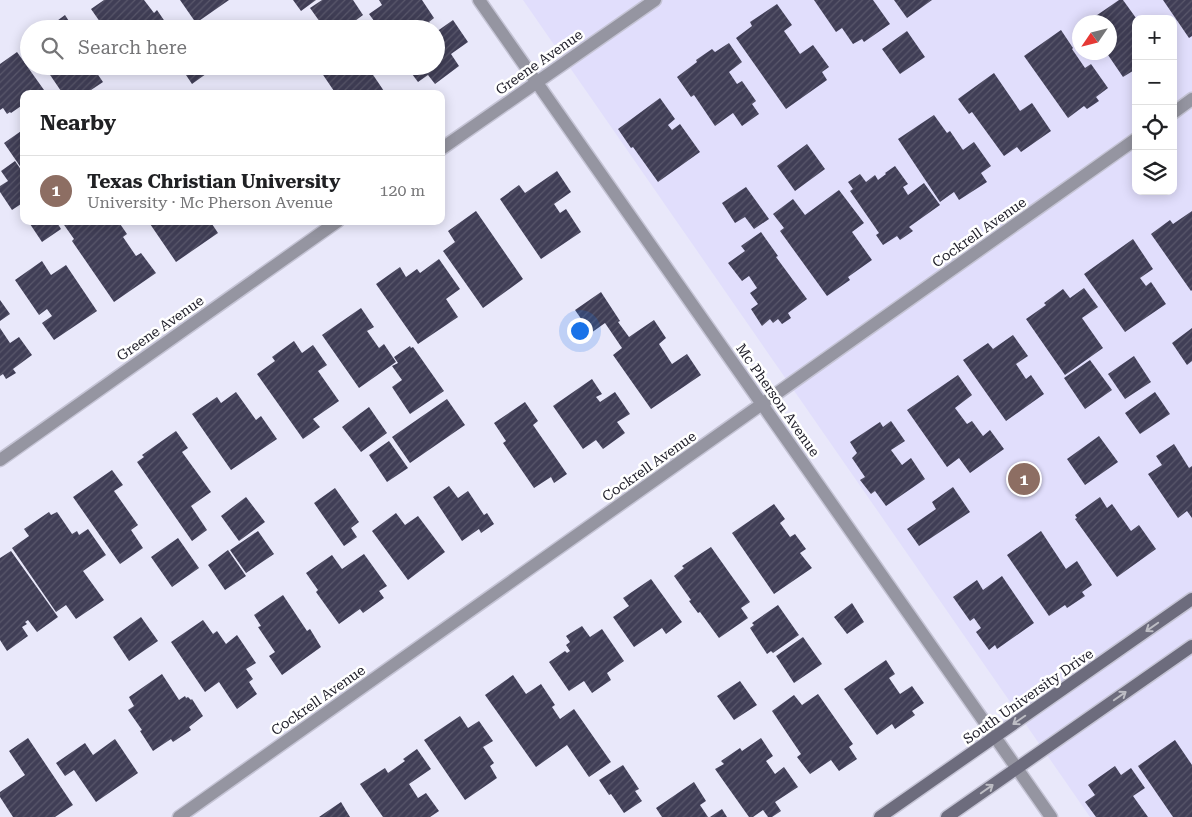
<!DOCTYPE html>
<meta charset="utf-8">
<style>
:root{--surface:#fff;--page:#f2f2f2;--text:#202124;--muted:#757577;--line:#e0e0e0;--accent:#0b8043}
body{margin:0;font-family:"Roboto Serif",serif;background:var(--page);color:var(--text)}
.controls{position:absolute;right:15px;top:15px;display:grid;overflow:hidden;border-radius:10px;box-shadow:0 2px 12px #0003}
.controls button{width:45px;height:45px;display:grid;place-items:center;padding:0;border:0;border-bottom:1px solid var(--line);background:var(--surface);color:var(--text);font:25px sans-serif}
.compass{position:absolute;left:1072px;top:15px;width:45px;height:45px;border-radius:50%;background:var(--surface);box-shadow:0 2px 12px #0003;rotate:235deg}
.you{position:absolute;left:579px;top:330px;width:18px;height:18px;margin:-12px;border:4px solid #fff;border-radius:50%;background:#1a73e8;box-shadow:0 0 0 8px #1a73e833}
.badge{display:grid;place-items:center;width:32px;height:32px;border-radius:50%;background:var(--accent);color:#fff;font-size:16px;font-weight:700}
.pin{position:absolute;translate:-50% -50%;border:2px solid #fff;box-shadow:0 1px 5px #0006}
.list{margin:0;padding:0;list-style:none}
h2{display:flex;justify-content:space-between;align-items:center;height:65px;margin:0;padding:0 20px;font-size:21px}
h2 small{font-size:16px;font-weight:400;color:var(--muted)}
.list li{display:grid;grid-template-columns:32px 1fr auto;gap:15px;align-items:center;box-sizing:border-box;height:70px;padding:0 20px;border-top:1px solid var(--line)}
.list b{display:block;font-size:19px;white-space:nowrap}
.list p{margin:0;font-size:16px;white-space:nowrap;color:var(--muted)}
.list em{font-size:16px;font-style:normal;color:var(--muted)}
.icon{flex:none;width:28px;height:28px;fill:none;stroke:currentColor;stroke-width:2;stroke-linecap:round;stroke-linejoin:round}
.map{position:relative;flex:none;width:1192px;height:817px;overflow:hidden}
.search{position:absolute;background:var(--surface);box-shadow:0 2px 12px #0003;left:20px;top:20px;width:425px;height:55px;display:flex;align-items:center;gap:12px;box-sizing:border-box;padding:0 18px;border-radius:28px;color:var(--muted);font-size:19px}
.panel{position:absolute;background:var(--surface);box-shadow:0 2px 12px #0003;left:20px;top:90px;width:425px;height:135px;border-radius:10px}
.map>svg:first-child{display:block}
.built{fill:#e1defc;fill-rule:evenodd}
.building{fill:url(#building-hatch)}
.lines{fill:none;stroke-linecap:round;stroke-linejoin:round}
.minor-casing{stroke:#c5c4d5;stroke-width:15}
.secondary-casing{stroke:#c5c4d5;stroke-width:15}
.minor{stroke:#9595a1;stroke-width:12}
.secondary{stroke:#6d6c7d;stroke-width:12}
.oneway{stroke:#bdbdc4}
.labels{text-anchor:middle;stroke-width:5;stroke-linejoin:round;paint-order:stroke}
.street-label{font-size:14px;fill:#21202b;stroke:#fff}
</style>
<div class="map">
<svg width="1192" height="817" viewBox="0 0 1192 817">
<defs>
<pattern id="building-hatch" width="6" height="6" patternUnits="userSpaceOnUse" patternTransform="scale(1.25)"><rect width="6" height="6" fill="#403e56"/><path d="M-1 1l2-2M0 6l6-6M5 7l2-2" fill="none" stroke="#59576b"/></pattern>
</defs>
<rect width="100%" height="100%" fill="#e9e8fa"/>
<!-- built -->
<path class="built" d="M523 0H1192V817H1090ZM1136 19H1173V191H1136ZM1080 22H1110V52H1080Z"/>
<!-- building -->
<path class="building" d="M104 0H144L154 13 157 10 170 29H112L110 26 105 29 91 9Z
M180 0H229L196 23Z
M293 0H316L301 11Z
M322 0H353L363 15 344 29H325L310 8Z
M379 0H422L434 18 429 22 434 29H380L369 14 382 5Z
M814 0H873L890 24 864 42 862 39 853 44 842 28 836 32Z
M894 0H932L907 18Z
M1119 0H1123L1136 18V69L1123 77 1106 52H1110V22H1087Z
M1163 0H1192V36L1189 38Z
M777 4 792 25 784 31 800 54 813 45 829 67 822 72 827 80 786 109 736 38 752 26 750 22Z
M65 15 74 29H46Z
M453 20 468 42 451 54 459 66 435 84 428 75 418 82 406 66H436V32Z
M1061 30 1073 48 1072 49 1085 68 1091 64 1108 88 1096 97 1099 101 1087 109 1084 106 1068 118 1024 56Z
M907 31 925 57 900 74 882 49Z
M729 43 742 62 729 72 737 84 742 81 756 101 752 104 759 114 742 126 733 113 715 126 694 95 691 97 677 77 697 62 696 60 712 49 715 52Z
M17 52 44 90 38 94H24V104L11 113 10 112 7 114 3 108 0 110V64Z
M44 66H92L103 82 85 94H63Z
M180 66H217L192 84Z
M259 66H271L263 72Z
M317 66H367L386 94H336Z
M994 73 1020 111 1032 103 1051 131 1021 152 1017 147 1004 156 972 112 969 114 958 99Z
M660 98 675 119 668 125 672 130 680 124 700 152 658 182 633 147 631 148 618 129Z
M934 115 947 133 950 131 963 150 974 142 991 166 981 173 987 182 959 200 954 192 940 202 898 139Z
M24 129V172L4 143Z
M807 144 825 169 795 191 777 166Z
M15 161 24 174V202L12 210 0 192V186L8 181 1 171Z
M895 166 908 184 903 187 908 195 924 183 940 205 909 227 913 231 900 240 897 236 883 245 876 235 879 233 850 191 853 189 848 182 860 174 866 182 875 175 878 180 886 174 885 173Z
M557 171 571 192 554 204 560 213 566 209 581 232 541 259 500 199 519 185 525 193Z
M746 187 769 219 754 229 745 217 735 223 722 203Z
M839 190 864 223 852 232 872 260 848 277 850 280 827 296 780 231 784 228 773 214 793 199 805 215Z
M476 211 523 279 483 308 443 251 455 242 448 231Z
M1192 211V290L1191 291 1151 234 1170 220 1173 224Z
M28 221H56L61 229 42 242Z
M64 221H118L127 234 123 237 136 256 141 253 156 273 114 302 72 241 74 239 62 222Z
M148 221H210L218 233 176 262Z
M761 232 778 256 776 257 807 299 788 313 791 318 782 324 778 319 773 323 770 319 762 326 751 309 758 304 750 293 757 288 749 276 742 281 728 263 745 251 741 246Z
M1133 239 1153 269 1140 278 1146 286 1151 282 1166 304 1125 332 1084 274Z
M439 259 460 289 446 299 458 317 418 344 376 284 400 267 406 277 417 269 420 273Z
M42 261 51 275 66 265 97 311 54 340 42 323 52 316 47 309 39 315 15 280Z
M1084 288 1098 307 1082 318 1103 348 1065 375 1026 319 1046 305 1044 303 1063 289 1070 298Z
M601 292 620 321 618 322 629 337 654 320 666 338 659 344 672 364 687 354 701 375 651 409 613 355 622 348 605 323 591 333 575 310Z
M0 300 10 314 0 321Z
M361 308 374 327 367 331 379 348 384 344 396 362 359 388 322 335Z
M0 328 10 343 19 337 32 355 13 369 16 373 6 379 3 374 0 376Z
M1192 328V361L1187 365 1172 343Z
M1013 335 1028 356 1016 364 1026 379 1031 375 1044 394 1006 421 963 360 988 343 993 349Z
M294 341 302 353 313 345 327 365 318 371 339 401 313 419 320 427 303 439 257 374 275 361 272 357Z
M410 346 411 348 413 347 444 391 410 414 392 387 402 380 392 366 398 363 394 357Z
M1134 356 1151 382 1125 399 1108 374Z
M1090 360 1112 390 1085 409 1064 378Z
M958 375 972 395 955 408 967 424 972 421 983 436 990 430 1004 449 970 473 959 458 947 467 907 410Z
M592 379 602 394 596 397 600 402 615 392 630 414 617 422 625 433 603 449 596 440 583 449 553 406Z
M236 392 256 420 261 416 277 439 231 470 192 414 217 397 221 403Z
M1155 392 1170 414 1140 434 1125 413Z
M447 399 465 425 410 463 392 437Z
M525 402 538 421 533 425 567 474 554 483 551 477 534 488 503 443 506 441 494 423Z
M369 407 387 433 361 452 342 427Z
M891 421 905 441 891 450 902 465 911 458 925 479 886 506 875 491 871 494 860 480 865 477 852 458 857 453 850 442 880 422 883 427Z
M176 431 188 448 182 452 211 492 191 506 207 530 192 541 137 462 144 457 142 455Z
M1099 436 1118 462 1085 485 1067 459Z
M389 441 408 468 387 482 369 455Z
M1174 444 1189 468 1192 466V518L1187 511 1178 518 1148 474 1162 465 1156 456Z
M112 470 123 485 114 491 138 525 131 530 143 548 120 564 73 497Z
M449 486 458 498 468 491 484 515 487 513 494 524 481 533 479 529 462 541 433 497Z
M953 487 970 512 919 546 907 529 936 509 932 502Z
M335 488 359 522 351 528 357 537 344 546 314 503Z
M246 497 265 522 239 541 221 516Z
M1100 497 1107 508 1112 504 1131 531 1139 525 1156 549 1117 577 1075 519 1077 518 1075 515Z
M774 504 785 519 780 523 790 537 795 534 806 549 800 553 812 568 774 594 732 533Z
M49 512 51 515 57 512 72 534 77 531 79 535 88 529 106 555 83 571 104 600 76 619 66 605 56 612 12 548 29 536 24 529Z
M396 513 405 525 418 516 445 552 408 580 372 531Z
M258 531 274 554 246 573 230 550Z
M1041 531 1066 569 1077 561 1092 585 1082 592 1085 596 1067 608 1065 605 1049 616 1007 555Z
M178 538 199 568 172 587 151 557Z
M711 547 750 602 741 608 748 618 719 638 700 612 698 613 689 601 691 600 674 576 684 568 682 566Z
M228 550 246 576 225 590 208 565Z
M11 551 58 617 37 632 28 620 25 622 27 624 22 627 28 636 7 651 0 640V558Z
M364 554 387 586 379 591 384 598 363 613 360 609 339 624 316 592 318 590 306 573 332 555 342 569Z
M1002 576 1034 623 997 649 995 645 989 650 976 632 981 628 974 618 970 621 953 597 977 580 983 590Z
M651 579 682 622 666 634 662 628 634 647 613 617 629 606 623 598Z
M283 595 307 631 310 629 321 647 282 675 269 656 275 652 258 627 261 626 254 615Z
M852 603 864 622 847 634 834 617Z
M778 605 799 635 773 653 771 651 767 654 750 628 754 625 752 623Z
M141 617 158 641 129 661 113 637Z
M203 620 213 634 217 631 226 644 237 635 256 663 246 669 253 679 249 682 257 694 237 709 219 682 205 692 171 642Z
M582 626 590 637 602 629 624 661 607 673 611 680 592 693 584 681 569 691 549 662 565 651 567 653 570 651 566 645 570 642 566 636Z
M803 637 822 664 794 683 776 656Z
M886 660 895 674 889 678 900 694 912 686 924 703 912 711 915 715 895 729 892 724 877 735 844 689Z
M162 674 179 700 185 696 186 698 188 697 191 700 192 699 203 716 189 727 191 730 173 742 171 739 153 751 140 731 142 730 128 710 134 706 129 697Z
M513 675 526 694 541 684 555 705 552 707 560 719 574 709 611 762 589 777 567 745 536 767 485 695Z
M740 681 757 705 734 720 717 696Z
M818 694 853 744 849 747 857 759 839 771 831 760 810 774 797 757 801 754 772 711 794 695 802 705Z
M460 716 468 728 479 721 493 741 483 747 494 763 490 766 497 778 465 800 424 740Z
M28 738 73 805 55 817H13L0 797V792L25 775 9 751Z
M761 738 773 756 766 761 775 774 784 767 798 787 775 802 781 811 772 817H768L763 810 753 817H749L715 769 724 764 721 761 740 748 742 751Z
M115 739 138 773 96 802 74 770 65 776 56 763 85 743 93 755Z
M1175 740 1192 765V817H1173L1138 766Z
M417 749 431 769 409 784 418 798 426 793 439 811 430 817H383L360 784 385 768 388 773 405 761 403 759Z
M623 765 639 789 635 791 642 801 624 813 611 794 609 795 599 780Z
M1115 766 1121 775 1131 768 1145 788 1133 796 1148 817H1096L1085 802 1095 795 1088 785Z
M694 782 706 801 700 805 708 817H662L656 808Z
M341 802 350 817H319Z
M722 809 727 817H710Z"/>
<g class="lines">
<!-- minor casing -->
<g class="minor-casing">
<path id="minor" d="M479 0 1051 817
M1173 113 1192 99
M441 149 655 0
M0 460 338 221
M179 817 1136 139"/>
</g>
<!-- secondary casing -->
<g class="secondary-casing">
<path id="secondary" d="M880 817 1192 599
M947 817 1192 646"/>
</g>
<!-- minor -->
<use href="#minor" class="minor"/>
<!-- secondary -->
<use href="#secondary" class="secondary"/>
</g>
<!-- one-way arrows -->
<defs><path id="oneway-shaft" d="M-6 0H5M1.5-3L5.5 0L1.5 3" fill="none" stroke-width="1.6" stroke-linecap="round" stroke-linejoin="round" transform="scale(1.25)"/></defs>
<g class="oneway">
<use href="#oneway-shaft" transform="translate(1152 627) rotate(145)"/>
<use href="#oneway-shaft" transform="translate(1120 696) rotate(-35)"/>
<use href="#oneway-shaft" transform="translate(1019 720) rotate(145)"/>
<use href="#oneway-shaft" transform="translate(987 789) rotate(-35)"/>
</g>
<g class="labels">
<!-- street labels -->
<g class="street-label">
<text transform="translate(539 62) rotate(-35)" y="5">Greene Avenue</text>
<text transform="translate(979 232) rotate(-35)" y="5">Cockrell Avenue</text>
<text transform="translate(160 328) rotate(-35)" y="5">Greene Avenue</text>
<text transform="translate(778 400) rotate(55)" y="5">Mc Pherson Avenue</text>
<text transform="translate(649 466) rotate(-35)" y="5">Cockrell Avenue</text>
<text transform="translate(1028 696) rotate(-35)" y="5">South University Drive</text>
<text transform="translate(318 700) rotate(-35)" y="5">Cockrell Avenue</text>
</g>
</g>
</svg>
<div class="controls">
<button>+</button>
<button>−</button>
<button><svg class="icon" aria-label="locate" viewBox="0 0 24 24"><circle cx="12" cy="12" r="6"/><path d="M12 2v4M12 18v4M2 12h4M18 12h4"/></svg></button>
<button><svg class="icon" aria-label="layers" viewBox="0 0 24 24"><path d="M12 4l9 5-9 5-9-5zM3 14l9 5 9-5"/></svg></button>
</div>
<svg class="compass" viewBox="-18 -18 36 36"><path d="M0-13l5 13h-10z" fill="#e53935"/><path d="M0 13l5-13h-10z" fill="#757577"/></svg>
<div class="you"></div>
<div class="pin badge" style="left:1024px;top:479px;background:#8d6e63">1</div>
<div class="search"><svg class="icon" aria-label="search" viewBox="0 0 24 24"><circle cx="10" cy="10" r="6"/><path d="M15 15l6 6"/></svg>Search here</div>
<section class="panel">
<h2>Nearby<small></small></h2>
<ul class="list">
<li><span class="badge" style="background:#8d6e63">1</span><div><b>Texas Christian University</b><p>University · Mc Pherson Avenue</p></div><em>120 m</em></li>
</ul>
</section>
</div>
